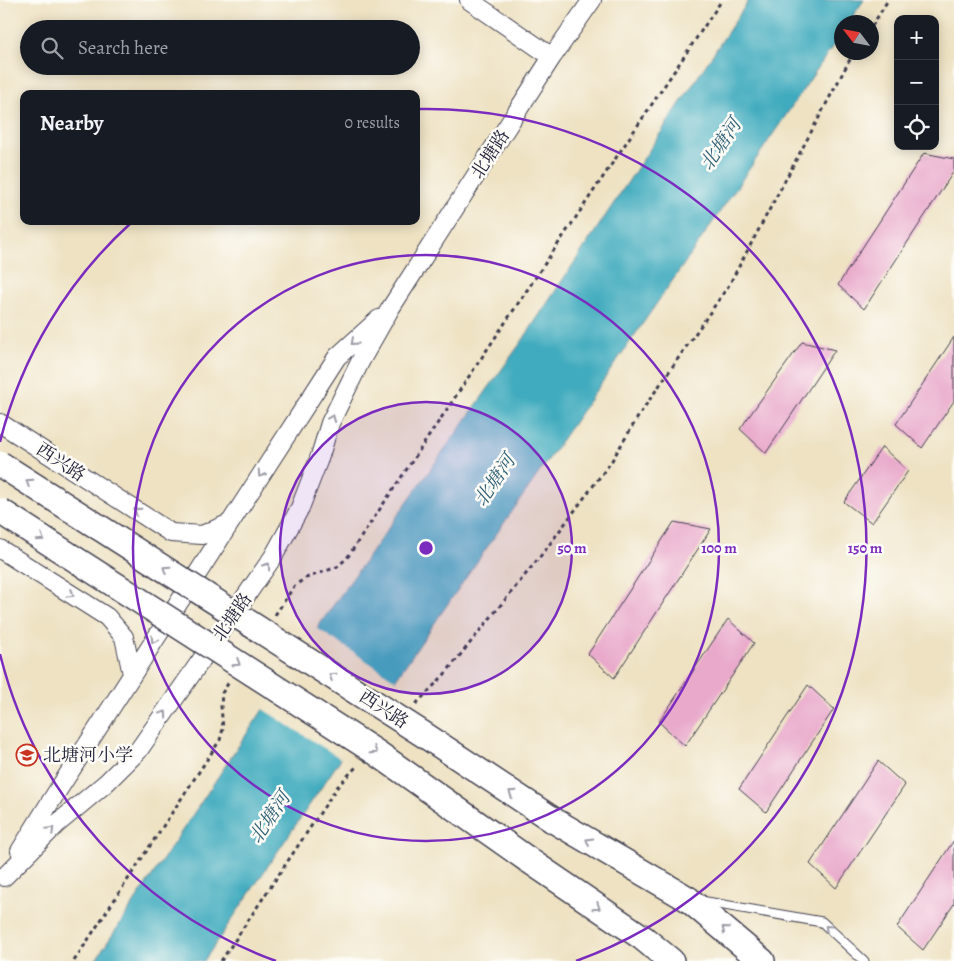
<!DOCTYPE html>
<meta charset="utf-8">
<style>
:root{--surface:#171b24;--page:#20242c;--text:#f1f3f6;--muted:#9ea1a6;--line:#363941}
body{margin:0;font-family:Alegreya,"Noto Serif SC",serif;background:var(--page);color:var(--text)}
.controls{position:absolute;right:15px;top:15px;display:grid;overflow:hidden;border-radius:10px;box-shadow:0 2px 12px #0003}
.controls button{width:45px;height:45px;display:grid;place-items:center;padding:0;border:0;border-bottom:1px solid var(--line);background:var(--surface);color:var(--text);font:25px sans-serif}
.compass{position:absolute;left:834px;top:15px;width:45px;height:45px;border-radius:50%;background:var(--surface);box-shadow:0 2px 12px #0003;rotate:302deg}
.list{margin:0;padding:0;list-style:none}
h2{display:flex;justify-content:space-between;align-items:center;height:65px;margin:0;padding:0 20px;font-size:21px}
h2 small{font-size:16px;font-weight:400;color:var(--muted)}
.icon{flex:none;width:28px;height:28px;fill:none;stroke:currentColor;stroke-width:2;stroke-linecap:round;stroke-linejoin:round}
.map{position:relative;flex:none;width:954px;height:961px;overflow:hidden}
.search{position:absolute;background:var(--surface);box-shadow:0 2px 12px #0003;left:20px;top:20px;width:400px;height:55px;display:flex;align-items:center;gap:12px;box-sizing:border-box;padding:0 18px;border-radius:28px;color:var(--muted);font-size:19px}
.panel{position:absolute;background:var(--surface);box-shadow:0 2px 12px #0003;left:20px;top:90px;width:400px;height:135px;border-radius:10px}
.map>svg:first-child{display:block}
.water{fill:#3fabbe;stroke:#30667c}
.pier{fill:#eee2c3}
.building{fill:#e9a9cb}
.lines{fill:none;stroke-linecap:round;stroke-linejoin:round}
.lane-casing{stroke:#413f4f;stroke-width:11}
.street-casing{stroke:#413f4f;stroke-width:20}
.secondary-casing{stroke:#413f4f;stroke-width:28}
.path{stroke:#413f4f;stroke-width:3;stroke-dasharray:4 4;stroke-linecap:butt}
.lane{stroke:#fff;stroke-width:9}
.street{stroke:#fff;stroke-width:18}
.secondary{stroke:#fff;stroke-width:25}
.secondary-bridge-casing{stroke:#413f4f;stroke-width:28;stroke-linecap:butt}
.secondary-bridge{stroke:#fff;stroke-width:25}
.oneway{stroke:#9c9ca7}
.ring{fill:none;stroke:#7b2cbf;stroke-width:2.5}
.labels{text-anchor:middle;stroke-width:5;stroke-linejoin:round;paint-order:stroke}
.street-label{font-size:18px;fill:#22223b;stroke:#fdfcf7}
.poi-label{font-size:18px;fill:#22223b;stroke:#fdfcf7;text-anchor:start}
.water-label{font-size:19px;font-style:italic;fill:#2f6076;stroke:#fdfcf7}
.centre{fill:#7b2cbf;stroke:#fdfcf7;stroke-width:2.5}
.ring-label{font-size:15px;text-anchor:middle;font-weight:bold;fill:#7b2cbf;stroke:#fdfcf7;stroke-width:5;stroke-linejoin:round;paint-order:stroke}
</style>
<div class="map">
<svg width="954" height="961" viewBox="0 0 954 961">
<rect width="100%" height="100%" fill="#fdfcf7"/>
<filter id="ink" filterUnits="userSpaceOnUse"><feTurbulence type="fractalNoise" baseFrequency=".02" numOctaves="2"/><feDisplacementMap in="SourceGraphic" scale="10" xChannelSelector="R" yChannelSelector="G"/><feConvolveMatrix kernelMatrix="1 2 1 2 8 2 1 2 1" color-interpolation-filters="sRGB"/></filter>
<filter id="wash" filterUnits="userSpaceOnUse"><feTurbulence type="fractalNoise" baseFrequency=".0096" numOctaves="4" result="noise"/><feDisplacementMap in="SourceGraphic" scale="20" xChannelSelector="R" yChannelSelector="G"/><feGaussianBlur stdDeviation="1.12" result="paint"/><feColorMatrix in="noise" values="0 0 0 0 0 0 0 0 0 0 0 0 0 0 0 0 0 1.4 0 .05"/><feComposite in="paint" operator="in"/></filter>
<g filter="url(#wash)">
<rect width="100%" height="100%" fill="#eee2c3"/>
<!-- water -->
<path class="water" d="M749 0H864L849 22H842L841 34C632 345 412 649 204 961H95L322 621 522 341Z"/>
<!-- pier -->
<path class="pier" d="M315 627 397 681 343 760 261 708Z"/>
<g id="blocks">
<!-- building -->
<path class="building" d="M924 153 954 159V171L864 309 838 285Z
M954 337V401L922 448 896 424Z
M802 342 835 350 766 453 740 429Z
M882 447 908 471 872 523 844 502Z
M674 522 711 529 614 678 588 654Z
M728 619 754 643 685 746 659 722Z
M808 685 834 709 766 812 739 789Z
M878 761 905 785 836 888 810 864Z
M954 840V904L923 950 897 927Z"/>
</g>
</g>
<g filter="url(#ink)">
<use href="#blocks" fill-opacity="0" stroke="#413f4f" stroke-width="1"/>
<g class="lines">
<!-- lane casing -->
<g class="lane-casing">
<path id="lane" d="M701 901 822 922 864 961"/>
</g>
<!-- street casing -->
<g class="street-casing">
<path id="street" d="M469 0 552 57
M0 423 171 533 202 535 230 523
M0 549 107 617 124 637 132 674
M20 851 49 804 337 357 379 319
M4 877 58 823 106 783 138 751 273 557 300 508 320 456 330 423 361 360 390 309 552 57 592 0"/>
</g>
<!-- secondary casing -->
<g class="secondary-casing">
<path id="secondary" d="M553 820 688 899 762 961
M527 859 643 938 671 961"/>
</g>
<!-- path -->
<path class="path" d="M872 26 888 0
M275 615 295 585 306 578 337 567 347 558 722 0
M416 704 444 675 543 553 611 462 641 412 729 285 854 52
M74 961 220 740 223 729 221 706 222 693 229 682
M221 961 338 786 358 765"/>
<!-- lane -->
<use href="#lane" class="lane"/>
<!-- street -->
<use href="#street" class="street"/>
<!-- secondary -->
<use href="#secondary" class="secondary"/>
<!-- secondary-bridge casing -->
<g class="secondary-bridge-casing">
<path id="secondary-bridge" d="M0 464 426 736 553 820
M0 511 377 753 527 859"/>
</g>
<!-- secondary-bridge -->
<use href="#secondary-bridge" class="secondary-bridge"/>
</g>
<!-- one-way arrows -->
<defs><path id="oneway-chevron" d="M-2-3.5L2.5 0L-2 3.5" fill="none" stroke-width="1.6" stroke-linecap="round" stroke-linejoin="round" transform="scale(1.25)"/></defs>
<g class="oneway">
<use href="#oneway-chevron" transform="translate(354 342) rotate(138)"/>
<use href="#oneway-chevron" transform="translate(332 418) rotate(-68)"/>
<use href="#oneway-chevron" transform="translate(261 474) rotate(123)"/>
<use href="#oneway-chevron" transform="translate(29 482) rotate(-147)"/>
<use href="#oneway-chevron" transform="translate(137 511) rotate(-147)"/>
<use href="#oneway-chevron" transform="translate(41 538) rotate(33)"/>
<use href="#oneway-chevron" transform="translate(267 566) rotate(-55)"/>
<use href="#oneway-chevron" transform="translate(166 569) rotate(-147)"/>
<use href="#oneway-chevron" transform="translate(71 594) rotate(32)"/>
<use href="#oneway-chevron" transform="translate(154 640) rotate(123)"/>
<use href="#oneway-chevron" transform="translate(237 663) rotate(33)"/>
<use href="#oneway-chevron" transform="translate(332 676) rotate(-147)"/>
<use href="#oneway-chevron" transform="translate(164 714) rotate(-55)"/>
<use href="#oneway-chevron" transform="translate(374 751) rotate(33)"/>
<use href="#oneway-chevron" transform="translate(512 793) rotate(-147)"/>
<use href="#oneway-chevron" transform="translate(51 830) rotate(-45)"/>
<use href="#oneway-chevron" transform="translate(589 841) rotate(-150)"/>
<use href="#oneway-chevron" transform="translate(597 907) rotate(34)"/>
<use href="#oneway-chevron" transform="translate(828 928) rotate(-138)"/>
<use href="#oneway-chevron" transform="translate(725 929) rotate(-140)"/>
</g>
</g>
<!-- distance rings -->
<circle cx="426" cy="548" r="146" fill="#7b2cbf" fill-opacity=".12"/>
<g class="ring">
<circle cx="426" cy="548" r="146"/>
<circle cx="426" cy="548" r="293"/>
<path d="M276 961A439 439 0 0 1 0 654M0 442A439 439 0 0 1 132 222M418 109A439 439 0 0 1 576 961"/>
</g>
<!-- icons -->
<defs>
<g id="school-ring" transform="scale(1.125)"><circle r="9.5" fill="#fdfcf7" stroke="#c8321e" stroke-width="1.5"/><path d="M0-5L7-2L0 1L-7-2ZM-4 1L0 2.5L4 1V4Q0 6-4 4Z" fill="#c8321e"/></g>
</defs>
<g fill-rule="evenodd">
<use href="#school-ring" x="27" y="755"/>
</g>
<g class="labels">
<!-- street labels -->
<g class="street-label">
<text transform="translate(490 154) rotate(-57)" y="6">北塘路</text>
<text transform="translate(61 462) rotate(33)" y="6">西兴路</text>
<text transform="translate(232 617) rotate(-55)" y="6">北塘路</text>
<text transform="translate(384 709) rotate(33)" y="6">西兴路</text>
</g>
<!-- poi labels -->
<g class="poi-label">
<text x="43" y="761">北塘河小学</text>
</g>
<!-- water labels -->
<g class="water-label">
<text transform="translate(720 144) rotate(-56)" y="7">北塘河</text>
<text transform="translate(494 480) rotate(-56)" y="7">北塘河</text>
<text transform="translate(269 817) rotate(-56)" y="7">北塘河</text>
</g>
</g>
<circle cx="426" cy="548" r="8" class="centre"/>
<g class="ring-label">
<text x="572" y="553">50 m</text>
<text x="719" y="553">100 m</text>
<text x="865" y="553">150 m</text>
</g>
</svg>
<div class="controls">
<button>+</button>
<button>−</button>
<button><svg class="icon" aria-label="locate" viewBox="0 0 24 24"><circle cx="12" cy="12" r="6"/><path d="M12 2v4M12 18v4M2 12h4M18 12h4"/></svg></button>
</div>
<svg class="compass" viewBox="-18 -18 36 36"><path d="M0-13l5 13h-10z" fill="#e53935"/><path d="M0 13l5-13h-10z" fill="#9ea1a6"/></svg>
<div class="search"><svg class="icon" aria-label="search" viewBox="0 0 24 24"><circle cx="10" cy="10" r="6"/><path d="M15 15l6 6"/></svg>Search here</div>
<section class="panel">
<h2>Nearby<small>0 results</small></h2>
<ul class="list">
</ul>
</section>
</div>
